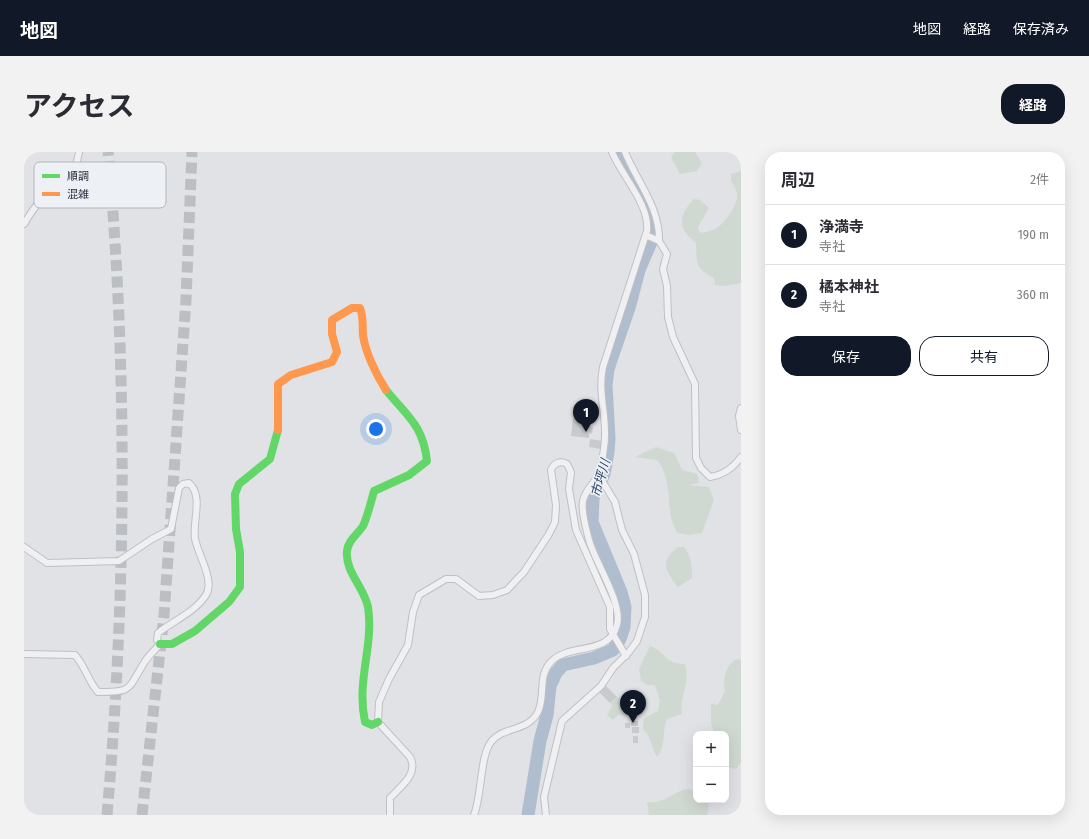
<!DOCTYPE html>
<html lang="ja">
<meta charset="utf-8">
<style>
:root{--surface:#fff;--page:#f2f2f3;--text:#2b2b33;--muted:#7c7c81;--line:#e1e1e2;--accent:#111827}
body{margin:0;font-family:"Fira Sans Condensed","Noto Sans JP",sans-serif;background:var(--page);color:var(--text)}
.controls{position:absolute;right:12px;bottom:12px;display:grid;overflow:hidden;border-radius:8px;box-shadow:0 4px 16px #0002}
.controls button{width:36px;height:36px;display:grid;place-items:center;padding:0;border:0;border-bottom:1px solid var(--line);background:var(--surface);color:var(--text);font:20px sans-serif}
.you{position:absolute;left:352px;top:277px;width:14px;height:14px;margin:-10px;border:3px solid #fff;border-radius:50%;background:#1a73e8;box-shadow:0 0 0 6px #1a73e833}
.badge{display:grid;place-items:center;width:26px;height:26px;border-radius:50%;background:var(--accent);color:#fff;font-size:13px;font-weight:700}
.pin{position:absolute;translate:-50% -33px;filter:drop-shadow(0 1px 2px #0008)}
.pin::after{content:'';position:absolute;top:21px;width:14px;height:12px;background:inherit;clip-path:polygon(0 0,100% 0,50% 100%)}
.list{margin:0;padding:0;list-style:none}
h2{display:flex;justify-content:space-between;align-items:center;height:52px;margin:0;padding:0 16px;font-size:17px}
h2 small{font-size:13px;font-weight:400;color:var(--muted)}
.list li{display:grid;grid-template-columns:26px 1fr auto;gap:12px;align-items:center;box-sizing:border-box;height:60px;padding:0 16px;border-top:1px solid var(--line)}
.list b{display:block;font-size:15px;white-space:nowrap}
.list p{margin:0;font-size:13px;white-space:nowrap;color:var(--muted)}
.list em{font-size:13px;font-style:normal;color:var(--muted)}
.actions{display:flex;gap:8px;padding:12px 16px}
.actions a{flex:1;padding:9px 0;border:1px solid var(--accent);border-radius:16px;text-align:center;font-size:14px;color:var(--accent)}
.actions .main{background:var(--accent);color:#fff}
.map{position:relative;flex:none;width:717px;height:663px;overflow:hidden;border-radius:16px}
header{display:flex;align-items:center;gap:24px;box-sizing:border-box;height:56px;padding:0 20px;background:var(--accent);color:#fff}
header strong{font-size:19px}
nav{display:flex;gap:22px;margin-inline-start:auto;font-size:14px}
.intro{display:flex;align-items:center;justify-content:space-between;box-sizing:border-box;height:96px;padding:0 24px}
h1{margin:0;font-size:28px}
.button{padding:10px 18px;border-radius:16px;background:var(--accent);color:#fff;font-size:14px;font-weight:700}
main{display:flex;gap:24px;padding:0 24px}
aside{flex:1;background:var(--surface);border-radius:16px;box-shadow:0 4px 16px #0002}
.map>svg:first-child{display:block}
.green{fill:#d0d9d1}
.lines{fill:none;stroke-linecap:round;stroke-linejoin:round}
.river{stroke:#afbdcf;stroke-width:13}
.building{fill:#c9cacd}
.highway-tunnel{stroke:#bbbec3;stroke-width:11;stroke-dasharray:11 5.5;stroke-linecap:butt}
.street-casing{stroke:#bec0c3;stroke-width:8}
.street{stroke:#f0f0f2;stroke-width:6}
.fast{stroke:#63d668;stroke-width:8}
.slow{stroke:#ff974d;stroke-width:8}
.labels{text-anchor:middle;stroke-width:3.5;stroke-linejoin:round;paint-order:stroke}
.water-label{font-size:13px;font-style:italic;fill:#344c6f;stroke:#edf0f5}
.key{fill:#edf0f5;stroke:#b2b6be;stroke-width:1}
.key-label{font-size:11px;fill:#282f3d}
</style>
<header>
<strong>地図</strong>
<nav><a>地図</a><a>経路</a><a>保存済み</a></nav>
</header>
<div class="intro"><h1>アクセス</h1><a class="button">経路</a></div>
<main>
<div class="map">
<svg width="717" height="663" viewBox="0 0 717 663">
<rect width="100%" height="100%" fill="#e0e2e5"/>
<!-- green -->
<path class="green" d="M651 0H671L678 11 673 19 656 22 647 5Z
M717 19V131L701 134 691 133 690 126C670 115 673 112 672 91 653 76 654 64 670 47L676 48 685 56 674 75 676 81C680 80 687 79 691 77 699 73 712 56 713 46 714 40 710 33 707 29V22Z
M632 295 650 301 658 318 673 322 675 331 665 333 685 335 690 348 678 381 665 383 653 381C651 376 648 371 647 366 644 348 646 323 633 308L611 305Z
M654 395H660C668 406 668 413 668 426L654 435C642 419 634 410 654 395Z
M626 494C643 499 637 511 661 512 667 530 655 544 658 562L643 567C638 579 642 595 633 605 627 595 627 585 619 577L620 566 634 559 636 549 631 533H623L617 529 615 517Z
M712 507 717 508V610L712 617 702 615V582H691L687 571V552L694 553 701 539C698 527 702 514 712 507Z
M593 545 601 552 600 557 606 562 604 564 594 563 589 568 583 563 588 555 587 551Z
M664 637 672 639V648H685L684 661 682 663H625L623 650C638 653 650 639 664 637Z"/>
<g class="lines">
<!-- river -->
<path class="river" d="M504 663 516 589 523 563 526 534 532 521 539 513 570 506 589 498 596 487 600 475 601 455 597 440 568 370 569 346 580 322 584 300 585 286 582 233 584 217 605 156 615 118 628 88 629 75 624 52 595 0"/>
</g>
<!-- building -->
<path class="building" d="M557 255 571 257 570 268 555 266Z
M549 266 567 269 566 274 569 275 568 282 565 281V286L547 284Z
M566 287 578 289 577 297 565 295Z
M582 534 593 545 586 551 575 540Z
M607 569H614V574H607Z
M601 571H606V576H601Z
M608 575H615V581H608Z
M609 584H614V591H609Z"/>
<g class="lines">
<!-- highway-tunnel -->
<path class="highway-tunnel" d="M83 663C102 442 104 221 84 0
M118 663 140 463 162 148 168 0"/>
<!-- street casing -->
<g class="street-casing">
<path id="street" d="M601 0C613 30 636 55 635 89
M0 72C6 62 14 49 23 42 43 26 50 28 55 0
M622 83 635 89 643 102 639 117 643 134 644 165 649 185 671 232 672 306 677 316 686 325C700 323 709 316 717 305
M717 256 715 264 717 278
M0 395 23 411 95 409 128 387 147 377 155 336 159 332 165 331C180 344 168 370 171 387 174 402 191 429 182 443 171 460 149 469 134 481L133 488 136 492C131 498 124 504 120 511 103 539 108 540 74 540 64 529 61 514 51 503L0 502
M366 663V646C377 634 395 622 386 605L354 570 355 550 365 527 384 493 389 460 395 443 422 427H432L455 444 469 443 483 438 500 420 525 382 531 370 532 353 527 318C530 311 536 308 543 312L547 320 545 337 552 378 586 455V477L602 504
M450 663C458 643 456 604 467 590 479 574 504 580 514 560 522 543 513 523 528 509 546 491 585 504 593 473 599 451 571 410 565 388 562 376 557 360 559 349 561 338 570 332 574 323 578 316 579 304 580 296 585 269 573 243 579 215L623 79C626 53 598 24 588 0
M522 663 520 645 538 569 577 534 589 516 605 500 613 489 621 465V443L610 402 598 378 591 350 574 322"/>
</g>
<!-- street -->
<use href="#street" class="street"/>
<!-- fast -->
<path class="fast" d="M136 492H148L171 479 205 450 216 435V400L212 377 211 342 215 332 246 307 254 278
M354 570 348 573 341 570C332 529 350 494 344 455 340 435 321 420 323 399 324 388 334 382 339 374 344 363 347 350 350 339L385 323 403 309C399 273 383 264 362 238"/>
<!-- slow -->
<path class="slow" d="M254 278V232L267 223 308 210 313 200 308 182V168L328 156H336C340 166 338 173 339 183 341 200 353 224 362 238"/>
</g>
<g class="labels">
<!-- water labels -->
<g class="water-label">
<text transform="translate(576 326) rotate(-74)" y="5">市坪川</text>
</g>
</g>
<!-- legend -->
<rect x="10" y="10" width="132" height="46" rx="6" class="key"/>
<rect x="18" y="22" width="18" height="4" fill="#63d668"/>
<rect x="18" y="40" width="18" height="4" fill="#ff974d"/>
<g class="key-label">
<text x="43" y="28">順調</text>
<text x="43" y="46">混雑</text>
</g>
</svg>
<div class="controls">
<button>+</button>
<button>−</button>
</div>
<div class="you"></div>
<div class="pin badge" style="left:562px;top:280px">1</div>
<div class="pin badge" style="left:609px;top:571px">2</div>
</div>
<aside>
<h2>周辺<small>2件</small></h2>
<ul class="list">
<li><span class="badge">1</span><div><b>浄満寺</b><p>寺社</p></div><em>190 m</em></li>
<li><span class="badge">2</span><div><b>橘本神社</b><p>寺社</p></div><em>360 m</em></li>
</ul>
<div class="actions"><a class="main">保存</a><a>共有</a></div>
</aside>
</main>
